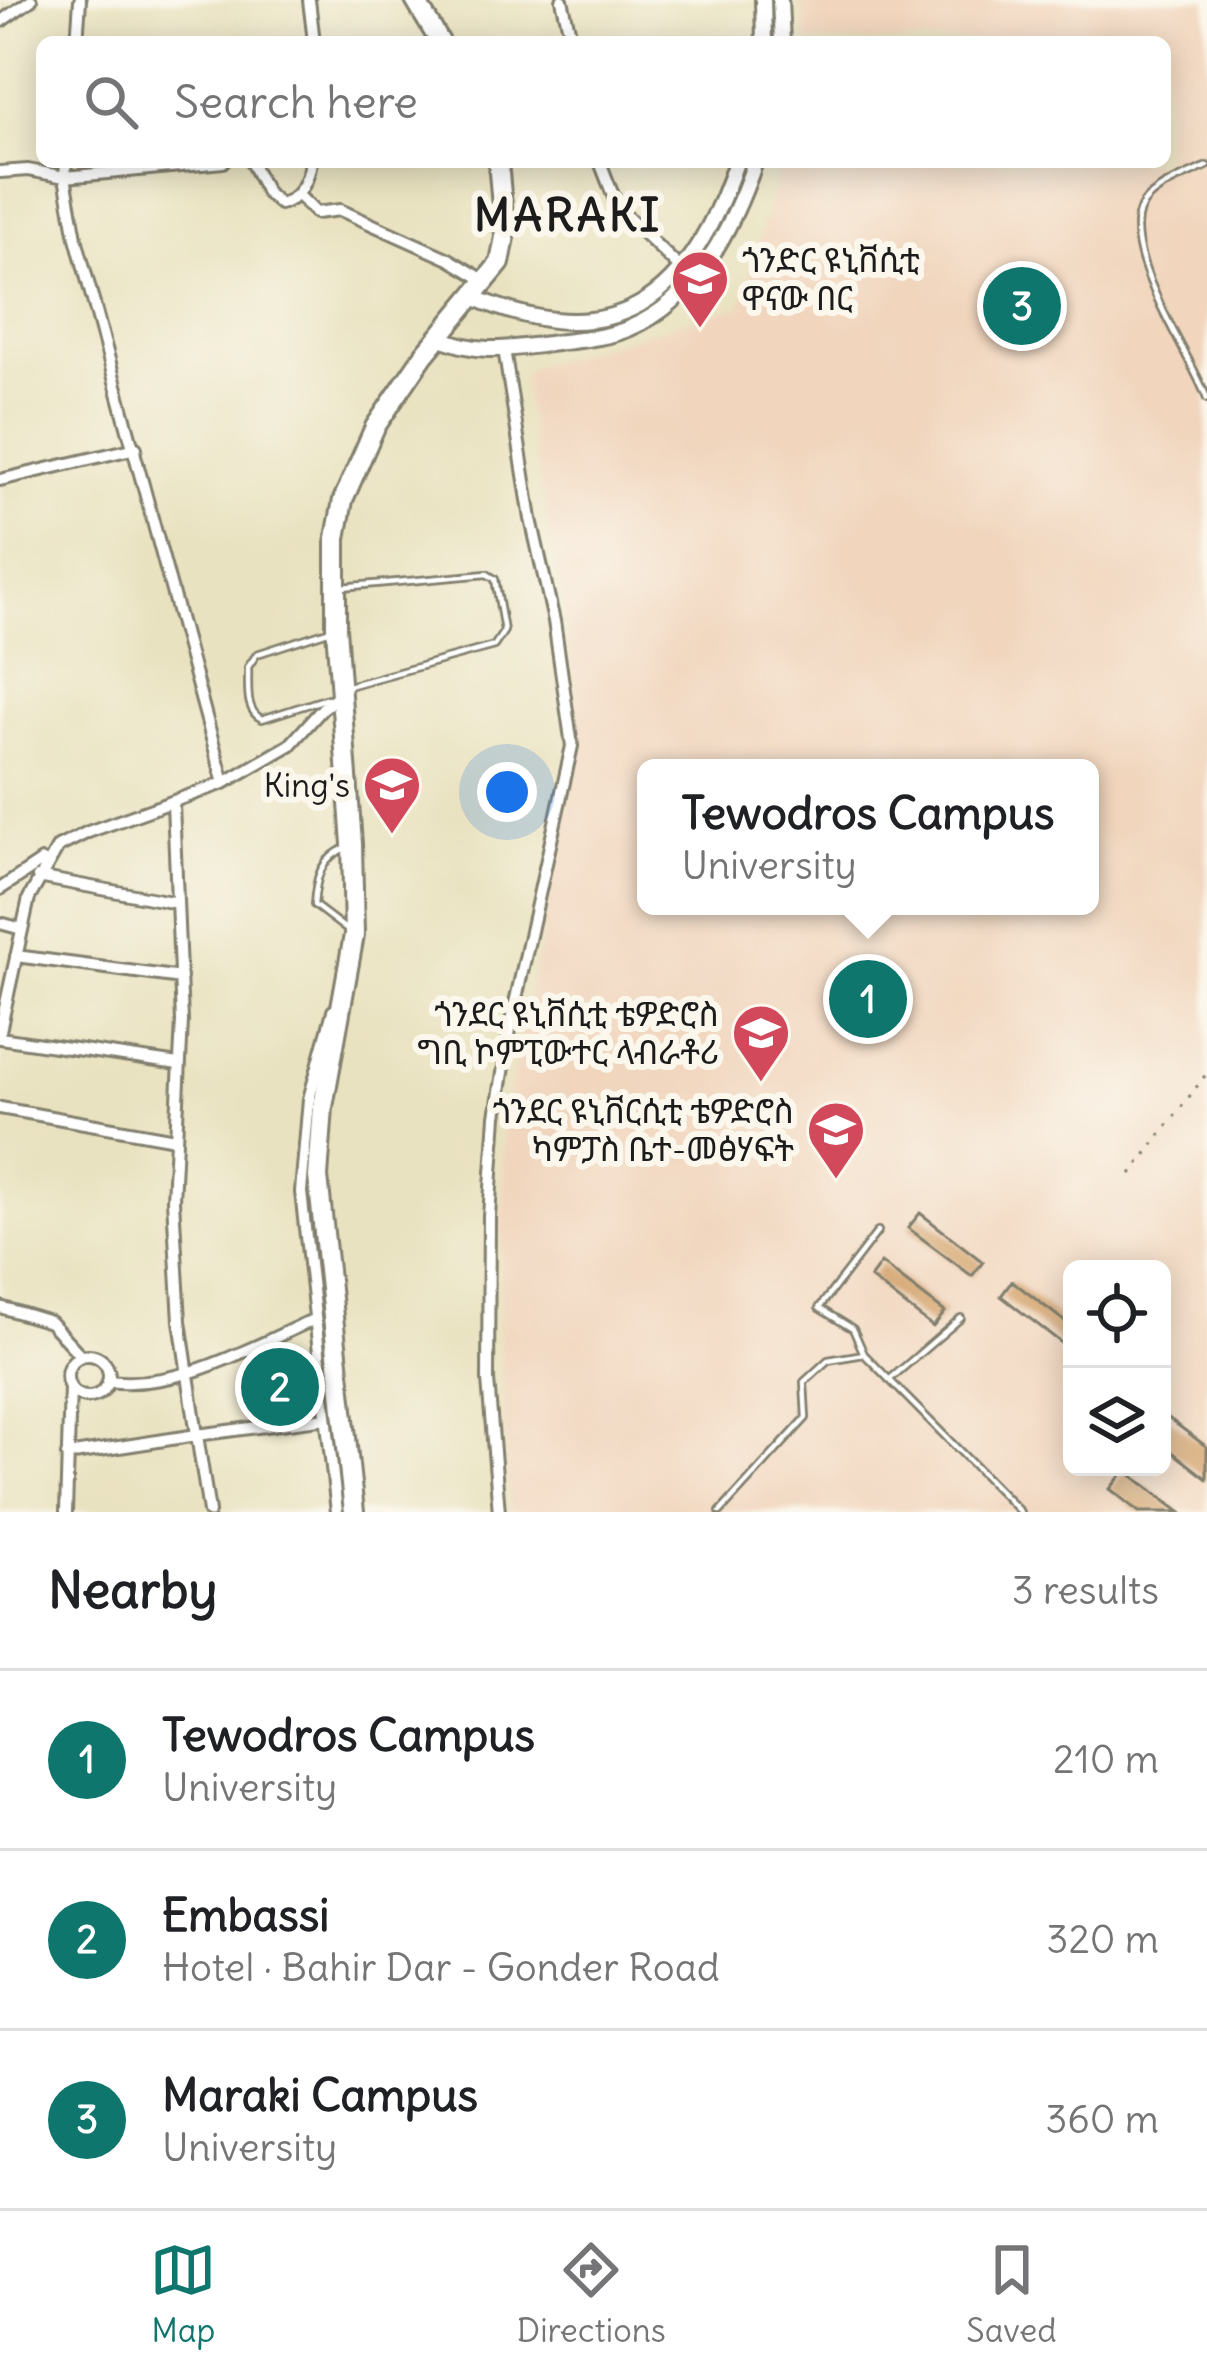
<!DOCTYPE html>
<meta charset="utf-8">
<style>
:root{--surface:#fff;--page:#f2f2f2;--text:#202124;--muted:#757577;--line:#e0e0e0;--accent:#0f766e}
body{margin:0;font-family:Delius,"Noto Sans Ethiopic",sans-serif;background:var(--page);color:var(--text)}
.controls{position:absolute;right:36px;bottom:36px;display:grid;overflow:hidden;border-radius:18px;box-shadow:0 6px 30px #0003}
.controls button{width:108px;height:108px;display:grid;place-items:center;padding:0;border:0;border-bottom:3px solid var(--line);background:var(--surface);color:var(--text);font:60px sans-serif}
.you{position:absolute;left:507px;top:792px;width:42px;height:42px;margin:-30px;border:9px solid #fff;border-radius:50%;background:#1a73e8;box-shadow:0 0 0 18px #1a73e833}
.badge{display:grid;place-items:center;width:78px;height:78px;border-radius:50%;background:var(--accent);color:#fff;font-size:39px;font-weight:700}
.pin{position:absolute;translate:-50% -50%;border:6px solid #fff;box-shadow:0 3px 12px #0006}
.popup{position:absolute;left:637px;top:759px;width:462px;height:156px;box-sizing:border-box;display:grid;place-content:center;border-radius:18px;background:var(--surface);filter:drop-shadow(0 3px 9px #0005);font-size:39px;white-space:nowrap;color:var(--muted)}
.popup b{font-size:45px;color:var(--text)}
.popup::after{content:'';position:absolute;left:50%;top:100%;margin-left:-24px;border:24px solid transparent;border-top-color:var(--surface)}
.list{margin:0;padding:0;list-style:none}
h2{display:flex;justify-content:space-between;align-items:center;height:156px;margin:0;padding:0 48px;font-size:51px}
h2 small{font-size:39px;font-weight:400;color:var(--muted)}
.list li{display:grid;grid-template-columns:78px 1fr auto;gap:36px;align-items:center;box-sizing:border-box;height:180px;padding:0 48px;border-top:3px solid var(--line)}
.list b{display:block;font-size:45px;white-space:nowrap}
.list p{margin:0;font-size:39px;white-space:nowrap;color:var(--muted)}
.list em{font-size:39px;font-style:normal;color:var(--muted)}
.icon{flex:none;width:66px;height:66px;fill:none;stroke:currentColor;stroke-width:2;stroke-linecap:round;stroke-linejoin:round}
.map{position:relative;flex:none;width:1207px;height:1512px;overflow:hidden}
.search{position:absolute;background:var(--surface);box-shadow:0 6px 30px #0003;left:36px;right:36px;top:36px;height:132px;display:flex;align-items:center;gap:30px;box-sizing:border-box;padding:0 42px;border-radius:18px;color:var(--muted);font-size:45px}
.sheet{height:696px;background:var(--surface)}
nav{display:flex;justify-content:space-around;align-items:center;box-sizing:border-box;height:168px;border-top:3px solid var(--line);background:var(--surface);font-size:33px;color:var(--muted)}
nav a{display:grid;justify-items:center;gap:6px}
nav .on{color:var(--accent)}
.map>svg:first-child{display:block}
.built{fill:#f1d5bd;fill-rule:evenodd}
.building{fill:#d19d63}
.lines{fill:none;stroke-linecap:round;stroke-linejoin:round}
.service-casing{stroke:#827f6e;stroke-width:10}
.minor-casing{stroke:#827f6e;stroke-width:16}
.tertiary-casing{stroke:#827f6e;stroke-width:20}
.trunk-casing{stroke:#827f6e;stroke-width:24}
.path{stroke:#827f6e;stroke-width:3;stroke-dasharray:3 9;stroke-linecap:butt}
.service{stroke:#fff;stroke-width:4.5}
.minor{stroke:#fff;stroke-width:10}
.tertiary{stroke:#fff;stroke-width:14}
.trunk{stroke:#fff;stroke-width:18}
.labels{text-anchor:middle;stroke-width:12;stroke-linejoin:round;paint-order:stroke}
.poi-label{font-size:33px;fill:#1c1c1c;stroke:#fbf7ec;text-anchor:end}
.district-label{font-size:45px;font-weight:bold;letter-spacing:3px;fill:#1c1c1c;stroke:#fbf7ec}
</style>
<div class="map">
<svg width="1207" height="1512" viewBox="0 0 1207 1512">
<rect width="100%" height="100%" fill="#fbf7ec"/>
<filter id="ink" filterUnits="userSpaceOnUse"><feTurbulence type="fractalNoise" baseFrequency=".00833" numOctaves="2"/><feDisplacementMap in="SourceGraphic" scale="24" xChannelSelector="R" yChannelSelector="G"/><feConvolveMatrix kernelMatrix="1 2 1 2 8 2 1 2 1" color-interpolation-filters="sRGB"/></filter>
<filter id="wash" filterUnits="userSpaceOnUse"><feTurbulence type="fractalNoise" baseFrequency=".004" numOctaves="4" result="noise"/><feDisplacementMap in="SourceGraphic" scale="48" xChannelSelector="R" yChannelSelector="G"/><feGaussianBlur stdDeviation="2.7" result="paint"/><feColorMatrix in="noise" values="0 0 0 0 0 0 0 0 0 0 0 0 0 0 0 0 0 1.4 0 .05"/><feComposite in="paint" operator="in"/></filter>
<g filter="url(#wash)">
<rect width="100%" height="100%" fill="#e9e2c0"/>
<!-- built -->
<path class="built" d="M801 0H1207V1512H510L499 1341 504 1118 581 748 573 664 523 385 524 375 532 367 736 307 740 310 781 162H1165V42H806ZM646 768H1090V906H646ZM1072 1269H1162V1467H1072Z"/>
<g id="blocks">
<!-- building -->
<path class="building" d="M920 1213 983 1262 972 1276 908 1228Z
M881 1263 945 1312 933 1327 870 1278Z
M1012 1281 1072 1327V1335L1064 1345 1001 1296Z
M1167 1417 1207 1447V1479L1162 1444V1423Z
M1125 1470 1180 1512H1139L1110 1489Z"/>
</g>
</g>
<g filter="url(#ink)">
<use href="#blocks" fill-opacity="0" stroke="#827f6e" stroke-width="3"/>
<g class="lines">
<!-- service casing -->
<g class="service-casing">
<path id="service" d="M1207 166C1188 175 1164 183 1148 198 1107 237 1192 355 1207 399
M341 587 487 574 495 579 504 631 494 646 348 686
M328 698 262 719C244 711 249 685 248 667L257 654 331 630
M347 847C320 859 316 877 314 905L347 930
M878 1231 819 1308 853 1329 864 1354 1020 1512
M889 1380 961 1318
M720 1512 806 1418 804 1382 828 1360 864 1354"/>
</g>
<!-- minor casing -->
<g class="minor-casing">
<path id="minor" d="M309 0 314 42
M562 0 572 42
M0 22 31 0
M77 42 80 0
M66 162 65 177 76 238 224 783
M251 162 267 193 280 204C300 199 308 181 311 162
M600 162 618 208 680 268
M0 172 28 170 65 177 223 162
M298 195 316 213 340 210 449 259 487 282
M0 480 136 448
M38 877 177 903
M0 889 42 861
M0 923 22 929
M16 956 181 978
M333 1011 309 1099 301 1192 337 1512
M0 1031 29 898 58 847 88 832 224 783 290 745 323 708 343 693
M0 1038 178 1064
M0 1108 175 1139
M0 1307 50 1322 81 1356
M67 1376a21 21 0 1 1 42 0a21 21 0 1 1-42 0Z
M108 1381C180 1390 251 1347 315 1319
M67 1455 197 1435 180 1321 173 1200 182 1021 173 804
M66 1512 70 1387
M209 1512 197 1435 326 1418
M499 1512 488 1380 489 1216 496 1116 512 1017 572 746 554 621 531 519 504 349"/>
</g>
<!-- tertiary casing -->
<g class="tertiary-casing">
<path id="tertiary" d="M763 0 764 42
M780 0 782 42
M473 297C614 358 690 300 736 162
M439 337C477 355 508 349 548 344 575 340 605 339 630 328 697 300 733 226 755 162"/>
</g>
<!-- trunk casing -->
<g class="trunk-casing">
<path id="trunk" d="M415 0 440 42
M354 1512 318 1177 323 1107 354 935 352 844 336 628V538L343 500 375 427 424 355 500 263 505 237 498 162"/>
</g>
<!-- path -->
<path class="path" d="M1131 1174 1207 1073"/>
<!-- service -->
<use href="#service" class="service"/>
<!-- minor -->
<use href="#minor" class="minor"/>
<!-- tertiary -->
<use href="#tertiary" class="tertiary"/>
<!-- trunk -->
<use href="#trunk" class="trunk"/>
</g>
</g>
<!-- icons -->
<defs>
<g id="school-pin" transform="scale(3)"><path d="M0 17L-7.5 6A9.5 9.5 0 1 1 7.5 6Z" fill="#d1495b" stroke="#fbf7ec"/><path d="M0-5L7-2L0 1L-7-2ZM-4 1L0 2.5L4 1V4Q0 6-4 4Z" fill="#fff"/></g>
</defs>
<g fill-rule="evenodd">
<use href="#school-pin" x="700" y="279"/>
<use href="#school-pin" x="392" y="785"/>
<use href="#school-pin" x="761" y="1033"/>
<use href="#school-pin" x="836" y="1130"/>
</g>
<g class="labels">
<!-- poi labels -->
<g class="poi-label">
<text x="742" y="272" text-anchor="start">ጎንድር ዩኒቨሲቲ<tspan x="742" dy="38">ዋናው በር</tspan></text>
<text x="350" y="797">King's</text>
<text x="719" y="1026">ጎንደር ዩኒቨሲቲ ቴዎድሮስ<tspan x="719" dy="38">ግቢ ኮምፒውተር ላብራቶሪ</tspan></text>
<text x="794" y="1123">ጎንደር ዩኒቨርሲቲ ቴዎድሮስ<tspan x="794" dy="38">ካምፓስ ቤተ-መፅሃፍት</tspan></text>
</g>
<!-- district labels -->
<g class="district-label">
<text x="568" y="231">MARAKI</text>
</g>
</g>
</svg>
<div class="controls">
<button><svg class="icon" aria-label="locate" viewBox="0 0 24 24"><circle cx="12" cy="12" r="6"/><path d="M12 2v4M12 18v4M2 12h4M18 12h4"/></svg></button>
<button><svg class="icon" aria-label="layers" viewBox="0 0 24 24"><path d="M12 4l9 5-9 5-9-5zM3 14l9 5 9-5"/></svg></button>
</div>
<div class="you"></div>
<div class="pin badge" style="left:868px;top:999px">1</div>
<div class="popup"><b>Tewodros Campus</b>University</div>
<div class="pin badge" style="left:280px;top:1387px">2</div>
<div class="pin badge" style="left:1022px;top:306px">3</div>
<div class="search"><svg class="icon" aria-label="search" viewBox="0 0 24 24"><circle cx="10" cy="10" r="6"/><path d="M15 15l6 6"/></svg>Search here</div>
</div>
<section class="sheet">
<h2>Nearby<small>3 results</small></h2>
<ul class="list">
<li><span class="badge">1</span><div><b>Tewodros Campus</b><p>University</p></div><em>210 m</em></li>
<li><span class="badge">2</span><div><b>Embassi</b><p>Hotel · Bahir Dar - Gonder Road</p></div><em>320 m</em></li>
<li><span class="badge">3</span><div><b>Maraki Campus</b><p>University</p></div><em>360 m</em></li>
</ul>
</section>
<nav>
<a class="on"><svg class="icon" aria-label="map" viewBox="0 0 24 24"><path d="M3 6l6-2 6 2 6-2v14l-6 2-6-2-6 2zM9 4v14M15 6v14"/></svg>Map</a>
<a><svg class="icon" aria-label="directions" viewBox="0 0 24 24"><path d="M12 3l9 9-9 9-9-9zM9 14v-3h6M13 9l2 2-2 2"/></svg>Directions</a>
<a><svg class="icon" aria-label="saved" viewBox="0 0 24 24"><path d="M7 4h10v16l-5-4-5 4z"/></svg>Saved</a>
</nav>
